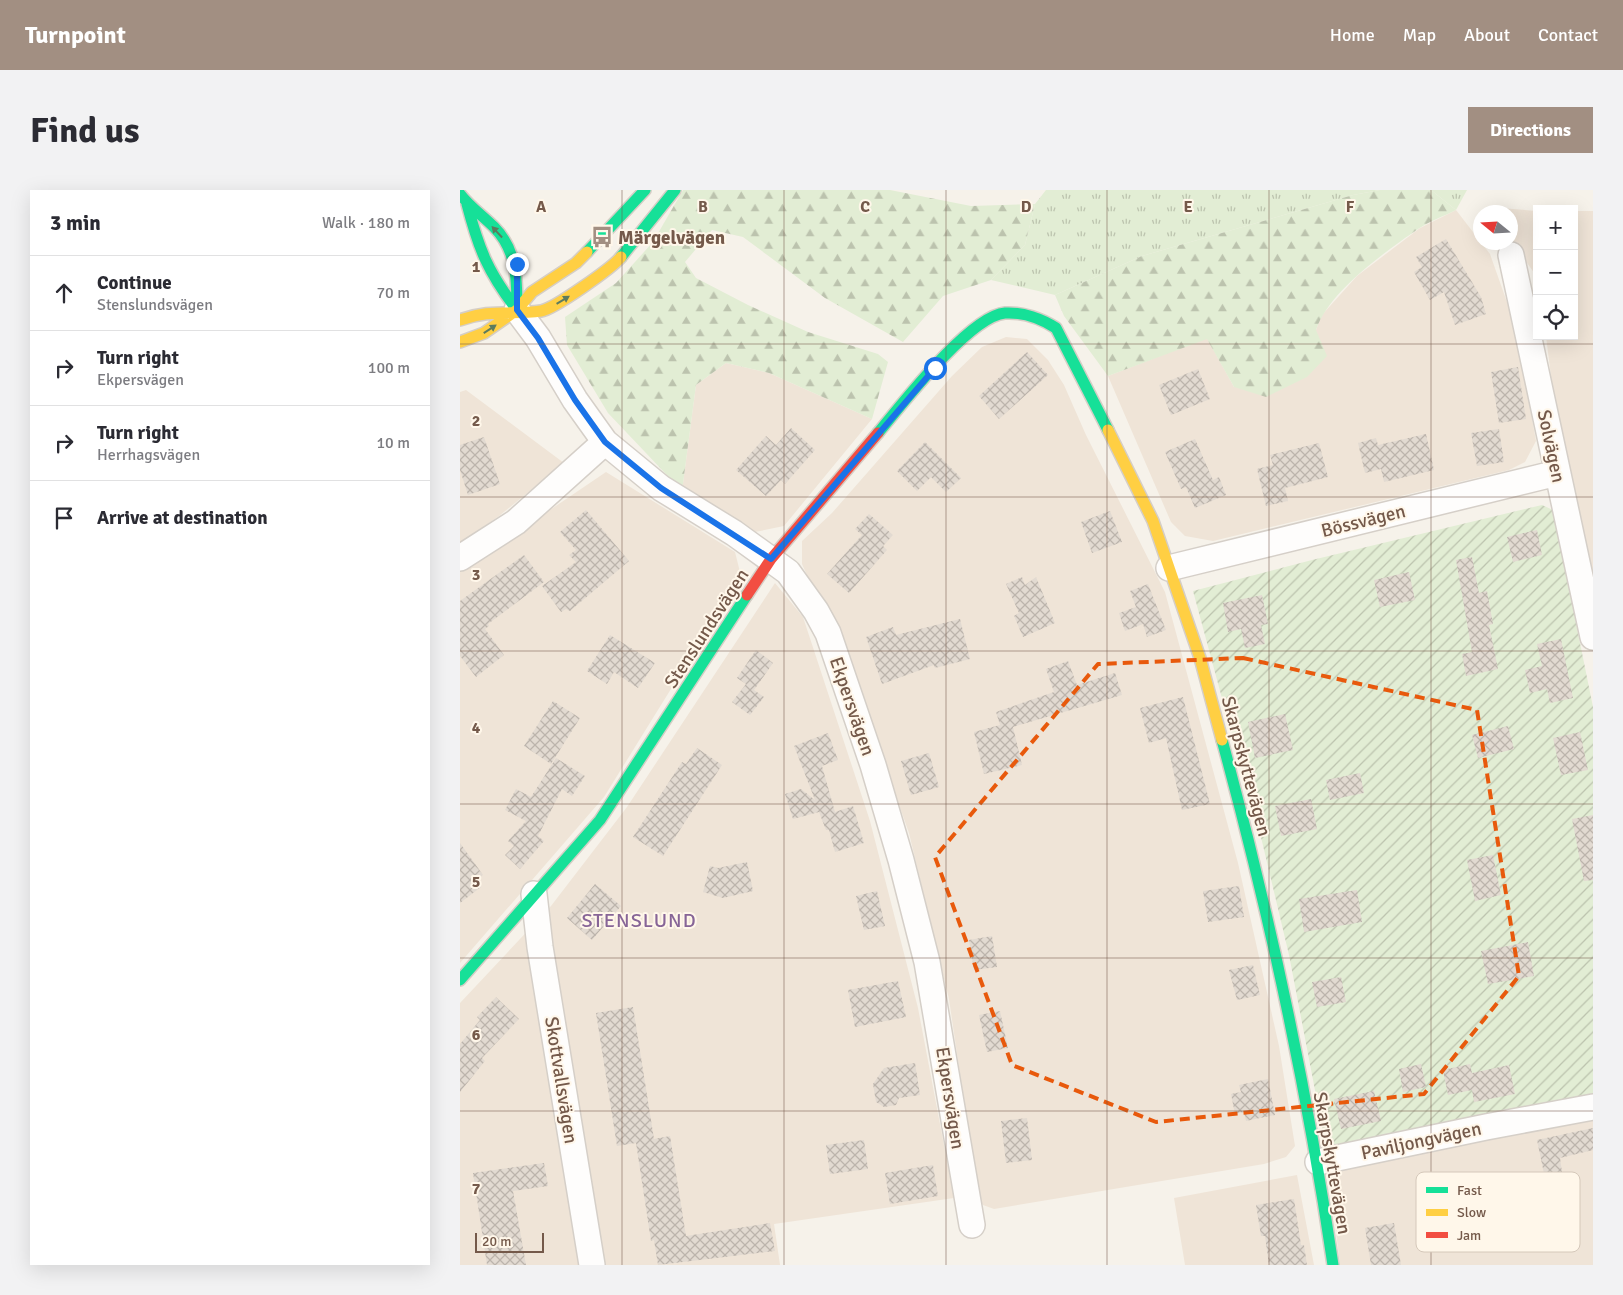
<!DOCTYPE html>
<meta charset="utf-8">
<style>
:root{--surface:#fff;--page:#f2f2f3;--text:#2b2b33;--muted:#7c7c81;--line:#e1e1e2;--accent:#a28f82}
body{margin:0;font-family:Signika,sans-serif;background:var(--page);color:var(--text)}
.controls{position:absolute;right:15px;top:15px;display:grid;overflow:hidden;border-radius:0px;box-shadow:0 5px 20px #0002}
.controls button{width:45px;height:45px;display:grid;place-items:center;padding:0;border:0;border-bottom:1px solid var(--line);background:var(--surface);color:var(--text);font:25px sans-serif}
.compass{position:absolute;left:1013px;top:15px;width:45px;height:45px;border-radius:50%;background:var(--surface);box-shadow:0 5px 20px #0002;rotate:288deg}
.scale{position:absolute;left:15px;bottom:12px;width:69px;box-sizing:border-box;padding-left:5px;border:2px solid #74594a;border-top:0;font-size:14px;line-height:18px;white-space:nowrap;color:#74594a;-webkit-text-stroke:4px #fff7ea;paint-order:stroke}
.stop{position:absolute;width:15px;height:15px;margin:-11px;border:4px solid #1a73e8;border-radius:50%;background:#fff}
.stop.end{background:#1a73e8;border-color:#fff;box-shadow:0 1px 5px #0008}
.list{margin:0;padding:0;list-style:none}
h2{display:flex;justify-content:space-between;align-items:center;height:65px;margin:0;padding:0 20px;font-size:21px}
h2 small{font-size:16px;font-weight:400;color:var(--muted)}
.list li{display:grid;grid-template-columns:32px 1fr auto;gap:15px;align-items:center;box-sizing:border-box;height:75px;padding:0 20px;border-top:1px solid var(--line)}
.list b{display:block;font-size:19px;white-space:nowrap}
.list p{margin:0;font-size:16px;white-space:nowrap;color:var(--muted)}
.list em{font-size:16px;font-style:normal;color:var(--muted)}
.icon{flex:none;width:28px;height:28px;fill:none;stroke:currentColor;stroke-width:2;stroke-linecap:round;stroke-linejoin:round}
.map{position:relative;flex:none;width:1133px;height:1075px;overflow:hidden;border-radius:0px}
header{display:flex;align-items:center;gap:30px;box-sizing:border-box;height:70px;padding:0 25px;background:var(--accent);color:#fff}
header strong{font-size:24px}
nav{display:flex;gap:28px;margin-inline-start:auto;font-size:18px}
.intro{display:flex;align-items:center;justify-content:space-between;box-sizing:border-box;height:120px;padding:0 30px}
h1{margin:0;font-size:35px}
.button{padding:12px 22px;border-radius:0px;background:var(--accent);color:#fff;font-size:18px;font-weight:700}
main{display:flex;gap:30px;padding:0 30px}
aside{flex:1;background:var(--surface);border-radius:0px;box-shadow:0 5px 20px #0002}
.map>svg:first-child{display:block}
.residential{fill:#efe4d7}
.grass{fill:url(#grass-tufts)}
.forest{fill:url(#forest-firs)}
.garden{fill:url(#garden-furrows)}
.building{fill:url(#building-cross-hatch)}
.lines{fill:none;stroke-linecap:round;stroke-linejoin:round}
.street-casing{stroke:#d5cfc8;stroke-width:28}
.fast-casing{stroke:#d5cec6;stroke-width:14}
.slow-casing{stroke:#d5cec6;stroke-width:14}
.jam-casing{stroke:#d5cec6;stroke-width:14}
.street{stroke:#fefdfc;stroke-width:25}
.fast{stroke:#16e098;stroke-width:11}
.slow{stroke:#ffcf43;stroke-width:11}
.jam{stroke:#f24e42;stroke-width:11}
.oneway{fill:#5c7b5e}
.route{stroke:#1a73e8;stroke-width:6}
.marked{fill:none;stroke:#e8590c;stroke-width:4;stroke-dasharray:10 6;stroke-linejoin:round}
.grid{fill:none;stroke:#74594a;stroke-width:1;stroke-opacity:0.55}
.labels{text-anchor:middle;stroke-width:4;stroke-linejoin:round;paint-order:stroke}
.poi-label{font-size:19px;font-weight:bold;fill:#74594a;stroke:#fff7ea;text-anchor:start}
.street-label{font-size:19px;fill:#74594a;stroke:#fff7ea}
.neighbourhood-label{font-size:20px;letter-spacing:1px;fill:#876597;stroke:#fff7ea}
.key{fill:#fff7ea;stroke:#d5c8ba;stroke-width:1}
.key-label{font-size:14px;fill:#74594a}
.grid-label{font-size:16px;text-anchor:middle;font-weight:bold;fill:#74594a;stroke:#fff7ea;stroke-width:4;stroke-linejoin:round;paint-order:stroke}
</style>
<header>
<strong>Turnpoint</strong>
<nav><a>Home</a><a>Map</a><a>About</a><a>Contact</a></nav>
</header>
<div class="intro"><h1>Find us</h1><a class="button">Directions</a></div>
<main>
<aside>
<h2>3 min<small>Walk · 180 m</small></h2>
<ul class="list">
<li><svg class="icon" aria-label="ahead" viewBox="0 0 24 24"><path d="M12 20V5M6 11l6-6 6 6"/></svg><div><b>Continue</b><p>Stenslundsvägen</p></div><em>70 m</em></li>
<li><svg class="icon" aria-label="right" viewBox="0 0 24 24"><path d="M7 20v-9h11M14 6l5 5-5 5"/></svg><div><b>Turn right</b><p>Ekpersvägen</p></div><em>100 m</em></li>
<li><svg class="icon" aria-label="right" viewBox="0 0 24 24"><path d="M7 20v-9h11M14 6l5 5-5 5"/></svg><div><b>Turn right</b><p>Herrhagsvägen</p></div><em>10 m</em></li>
<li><svg class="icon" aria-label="arrive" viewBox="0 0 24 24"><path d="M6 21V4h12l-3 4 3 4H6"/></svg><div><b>Arrive at destination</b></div></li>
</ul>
</aside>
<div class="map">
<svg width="1133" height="1075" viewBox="0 0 1133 1075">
<defs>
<pattern id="grass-tufts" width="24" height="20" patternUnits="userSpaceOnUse" patternTransform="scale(1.25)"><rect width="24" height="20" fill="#e2edd4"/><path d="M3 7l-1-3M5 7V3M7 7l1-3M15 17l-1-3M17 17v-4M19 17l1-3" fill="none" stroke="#bcc3ae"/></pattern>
<pattern id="forest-firs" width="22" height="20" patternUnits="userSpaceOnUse" patternTransform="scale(1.25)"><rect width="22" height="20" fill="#e2edd4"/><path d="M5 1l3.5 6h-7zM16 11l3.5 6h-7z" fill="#bcc3ae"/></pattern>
<pattern id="garden-furrows" width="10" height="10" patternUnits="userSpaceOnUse" patternTransform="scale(1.25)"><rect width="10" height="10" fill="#e2edd4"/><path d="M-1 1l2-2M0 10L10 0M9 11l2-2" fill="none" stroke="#bcc3ae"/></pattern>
<pattern id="building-cross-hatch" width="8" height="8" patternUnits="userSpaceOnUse" patternTransform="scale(1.25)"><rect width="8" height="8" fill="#e2dad1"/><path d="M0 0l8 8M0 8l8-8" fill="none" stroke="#bcb4ac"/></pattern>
</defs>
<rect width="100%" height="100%" fill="#f6f2ea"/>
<!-- residential -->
<path class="residential" d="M1027 17 1077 21V87L1051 50 1050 22H1031Z
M996 20 1030 64 1055 135 1076 251 1065 272 1049 280 753 351 725 346 711 332 648 186 747 148 774 197 856 140 861 126 897 86 960 38Z
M1114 21H1133V432L1096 228 1086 146H1114Z
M546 147 567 149 588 170 604 195 626 245 705 402 778 673 819 856 835 956 826 967 804 974 534 1019 523 1015 518 1007 489 809 449 643 400 504 342 374V351L372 323 492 186 522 157Z
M266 173 309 183 412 229 324 336 295 342 222 301 236 195Z
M6 200 104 273 39 326 0 353V202Z
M146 282 275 362 281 386 144 607 0 773V381Z
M315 393 343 427 410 631 458 818 494 1008 314 1034 320 1075H0V813L91 716 167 617Z
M1133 930V1075H880L869 985 876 978Z
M837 985 854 1075H725L714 1008Z"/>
<!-- grass -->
<path class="grass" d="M586 0H920L893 5 682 66 595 105 531 90 565 55 575 14Z
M971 0H1007L996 20Z"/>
<!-- forest -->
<path class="forest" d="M223 0H430L511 16 575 14 565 55 531 90 483 106 443 152 365 108 283 47 252 40 225 72 236 88 288 115 348 142 418 164 428 172 412 229 309 183 266 173 236 195 222 301 148 223 107 155 105 127 156 93 193 52Z
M920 0H971L996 20C984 26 970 31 958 39 925 62 869 101 856 140L867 166 847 187 806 207 774 197 747 149 648 186 604 126 595 105 682 66 893 5Z"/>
<!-- garden -->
<path class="garden" d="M1082 315 1093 320 1133 517V905L877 956 864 947 829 765 795 622 763 512 733 401 852 370Z"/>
<!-- building -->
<path class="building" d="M986 49 1021 107 1026 124 995 135 984 102 970 110 954 82 962 77 956 67Z
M567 162 588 185 539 229 519 206Z
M1058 177 1066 229 1039 233 1031 182Z
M738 179 750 209 711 225 699 195Z
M331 238 355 260 325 294 321 290 306 306 276 280 306 246 316 255Z
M1039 239 1044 272 1017 276 1011 243Z
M966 244 974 280 924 292 921 279 905 283 898 253 916 248 918 255Z
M24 247 40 294 8 305 0 280V255Z
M735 249 753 290 759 287 766 305 735 318 726 297 721 299 705 262Z
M465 252 501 288 486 302 471 287 457 301 437 281Z
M859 253 868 287 825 298 828 311 806 316 797 279 813 275 810 265Z
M126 320 169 371 110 421 106 419 101 422 82 396 116 372 109 365 116 360 100 342Z
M650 321 662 352 632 363 621 332Z
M409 324 433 345 423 356 427 360 389 403 367 384 402 345 395 339Z
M1077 340 1082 365 1053 372 1047 347Z
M64 365 84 392 28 434 29 436 25 439 44 465 16 487 0 466V411Z
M1012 367 1019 403 1027 401 1033 434 1029 435 1038 479 1006 486 1002 464 1012 462 996 370Z
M949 382 955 410 920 417 914 390Z
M562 387 565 395 576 387 595 433 563 447 554 426 559 423 546 394Z
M688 394 706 440 687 447 683 434 665 441 659 423 676 417 670 401Z
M802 405 808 434 801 435 805 454 785 458 781 439 768 442 763 413Z
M500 429 510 469 475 478 474 475 422 494 406 447 433 437 436 445Z
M150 445 195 473 178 498 154 482 147 494 127 481Z
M1101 449 1113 508 1090 513 1087 499 1070 503 1065 480 1082 476 1077 454Z
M296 460 313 473 294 500 304 507 290 525 272 512 286 494 277 488Z
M608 471 617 495 655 483 662 505 553 537 562 575 524 584 514 542 540 535 536 522 594 502 586 479Z
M723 507 750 614 722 620 706 548 689 553 680 518Z
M93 511 120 528 91 574 64 556Z
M825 524 833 560 795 568 788 532Z
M1048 536 1054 559 1018 568 1012 545Z
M1120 542 1128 580 1101 585 1093 548Z
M368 543 378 570 362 576 375 622 393 616 404 653 375 662 369 640H366L359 622 333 629 325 604 341 599 355 610 334 556Z
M237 558 262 575 203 666 173 647 222 572 226 574Z
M469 563 479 597 451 605 441 571Z
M96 568 125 586 112 606 102 599 78 646 84 651 60 679 45 665 54 656 48 651 66 631 45 620 56 599 71 607Z
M900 583 904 603 870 610 866 590Z
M851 609 857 639 821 646 815 616Z
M1133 625V690L1124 691 1112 629Z
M0 653 23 685 16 690 21 697 0 713Z
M1033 665 1041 705 1015 711 1007 670Z
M287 672 293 701 263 708 243 702 250 676 258 678Z
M135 694 161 716 132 750 107 728Z
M779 696 784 727 748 732 743 701Z
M897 700 902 732 844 742 839 709Z
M417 701 425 736 404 740 396 706Z
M532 746 537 777 514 780 509 750Z
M1068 752 1074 786 1028 794 1021 761Z
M793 775 800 805 777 810 769 780Z
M881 787 886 812 857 817 852 792Z
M438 791 446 827 395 837 388 800Z
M36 807 59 829 22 868 25 871 0 902V854L20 830 17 827Z
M173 817 194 949 210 946 226 1046 310 1033 315 1061 198 1075 194 1050 191 1051 176 953 157 956 136 823Z
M540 821 548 858 527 862 519 825Z
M455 873 460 905 439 908 436 915 424 917 416 912 413 894 424 878Z
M961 874 966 897 943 902 939 879Z
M1010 874 1012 883 1049 875 1055 904 1014 912 1012 900 988 905 983 880Z
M808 889 815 925 786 931 784 922 775 924 771 904 781 902 779 895Z
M914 901 921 931 881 939 874 909Z
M567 928 572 970 546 973 541 931Z
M1133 938V960L1100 968 1110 1039 1073 1045 1067 1006 1088 1003 1077 950Z
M404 950 408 979 370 984 366 955Z
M84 973 88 996 53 1001 66 1075H27L13 983Z
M473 975 478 1006 430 1014 425 983Z
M834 1009 841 1055H844L847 1075H809L805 1046H801L796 1015Z
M934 1033 941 1075H911L905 1038Z"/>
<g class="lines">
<!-- street casing -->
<g class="street-casing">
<path id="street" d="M1051 65 1133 447
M57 120 78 148 115 210 145 252 201 298 274 343 328 382 356 421 368 443 413 575 441 670 467 772 512 1035
M0 368 56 332 145 252
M709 378 1097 283
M74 704 80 757 132 1075
M858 972 1026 937 1133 917"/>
</g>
<!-- fast casing -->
<g class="fast-casing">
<path id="fast" d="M0 4C10 17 22 25 34 37 57 60 57 89 57 120
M7 14C19 60 28 82 57 120
M127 62 185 0
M161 67 215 0
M418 243C442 214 510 126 545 123 563 122 582 129 596 138L648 240
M762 550C809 722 847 898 873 1075
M0 790 140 630 287 405"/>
</g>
<!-- slow casing -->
<g class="slow-casing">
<path id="slow" d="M0 130C30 119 51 125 81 121 94 119 152 78 161 67
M0 152 24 143 57 120 72 102 116 73 127 62
M648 240 693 331 740 468 762 550"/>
</g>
<!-- jam casing -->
<g class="jam-casing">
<path id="jam" d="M287 405 311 369 418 243"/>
</g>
<!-- street -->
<use href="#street" class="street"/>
<!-- fast -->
<use href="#fast" class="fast"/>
<!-- slow -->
<use href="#slow" class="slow"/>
<!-- jam -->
<use href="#jam" class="jam"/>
</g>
<!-- one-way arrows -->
<defs><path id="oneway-solid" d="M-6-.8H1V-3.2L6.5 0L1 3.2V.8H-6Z" transform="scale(1.25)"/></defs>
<g class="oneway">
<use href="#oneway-solid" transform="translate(37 42) rotate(-133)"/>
<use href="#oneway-solid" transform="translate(103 110) rotate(-31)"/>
<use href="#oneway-solid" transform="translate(30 139) rotate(-33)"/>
</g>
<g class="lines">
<!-- route -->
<path class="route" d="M57 74V120L78 148 115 210 145 252 201 298 311 369 475 178"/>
</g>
<!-- marked area -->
<path class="marked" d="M783 468 1017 520 1059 786 964 904 696 932 552 875 475 667 638 474Z"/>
<!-- grid -->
<path class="grid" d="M162 0V1075M324 0V1075M486 0V1075M647 0V1075M809 0V1075M971 0V1075M0 154H1133M0 307H1133M0 461H1133M0 614H1133M0 768H1133M0 921H1133"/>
<!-- icons -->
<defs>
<g id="bus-bare" transform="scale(1.725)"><path d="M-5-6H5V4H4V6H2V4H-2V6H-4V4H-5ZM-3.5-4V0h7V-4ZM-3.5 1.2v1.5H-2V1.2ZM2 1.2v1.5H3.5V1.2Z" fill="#a28f82" stroke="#fff7ea" stroke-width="2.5" paint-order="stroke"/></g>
</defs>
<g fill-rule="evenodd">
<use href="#bus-bare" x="142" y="47"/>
</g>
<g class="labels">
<!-- poi labels -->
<g class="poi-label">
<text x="158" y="54">Märgelvägen</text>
</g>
<!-- street labels -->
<g class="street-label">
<text transform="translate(1092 256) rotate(78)" y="7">Solvägen</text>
<text transform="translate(903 330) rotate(-14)" y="7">Bössvägen</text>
<text transform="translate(246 438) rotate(-57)" y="7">Stenslundsvägen</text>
<text transform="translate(393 516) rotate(71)" y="7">Ekpersvägen</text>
<text transform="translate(787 576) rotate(75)" y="7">Skarpskyttevägen</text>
<text transform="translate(102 890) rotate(81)" y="7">Skottvallsvägen</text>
<text transform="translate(491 908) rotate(81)" y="7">Ekpersvägen</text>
<text transform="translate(961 950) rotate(-12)" y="7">Paviljongvägen</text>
<text transform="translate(873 973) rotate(80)" y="7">Skarpskyttevägen</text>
</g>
<!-- neighbourhood labels -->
<g class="neighbourhood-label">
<text x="179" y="737">STENSLUND</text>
</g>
</g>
<!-- legend -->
<rect x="956" y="982" width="164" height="80" rx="8" class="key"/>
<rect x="966" y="997" width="22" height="6" fill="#16e098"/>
<rect x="966" y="1019" width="22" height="7" fill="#ffcf43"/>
<rect x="966" y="1042" width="22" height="6" fill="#f24e42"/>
<g class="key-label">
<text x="997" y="1005">Fast</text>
<text x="997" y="1027">Slow</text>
<text x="997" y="1050">Jam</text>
</g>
<g class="grid-label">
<text x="81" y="22">A</text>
<text x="243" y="22">B</text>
<text x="405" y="22">C</text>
<text x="566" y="22">D</text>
<text x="728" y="22">E</text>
<text x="890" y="22">F</text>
<text x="16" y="82">1</text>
<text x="16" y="236">2</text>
<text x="16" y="390">3</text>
<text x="16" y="543">4</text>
<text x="16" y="697">5</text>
<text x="16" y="850">6</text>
<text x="16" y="1004">7</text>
</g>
</svg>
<div class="controls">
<button>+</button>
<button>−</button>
<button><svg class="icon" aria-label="locate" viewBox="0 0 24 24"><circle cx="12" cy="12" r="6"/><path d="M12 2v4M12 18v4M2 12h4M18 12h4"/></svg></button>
</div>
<svg class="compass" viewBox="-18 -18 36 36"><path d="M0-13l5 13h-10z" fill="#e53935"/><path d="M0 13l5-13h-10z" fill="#7c7c81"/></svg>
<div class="scale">20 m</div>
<div class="stop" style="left:475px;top:178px"></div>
<div class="stop end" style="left:57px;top:74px"></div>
</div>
</main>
